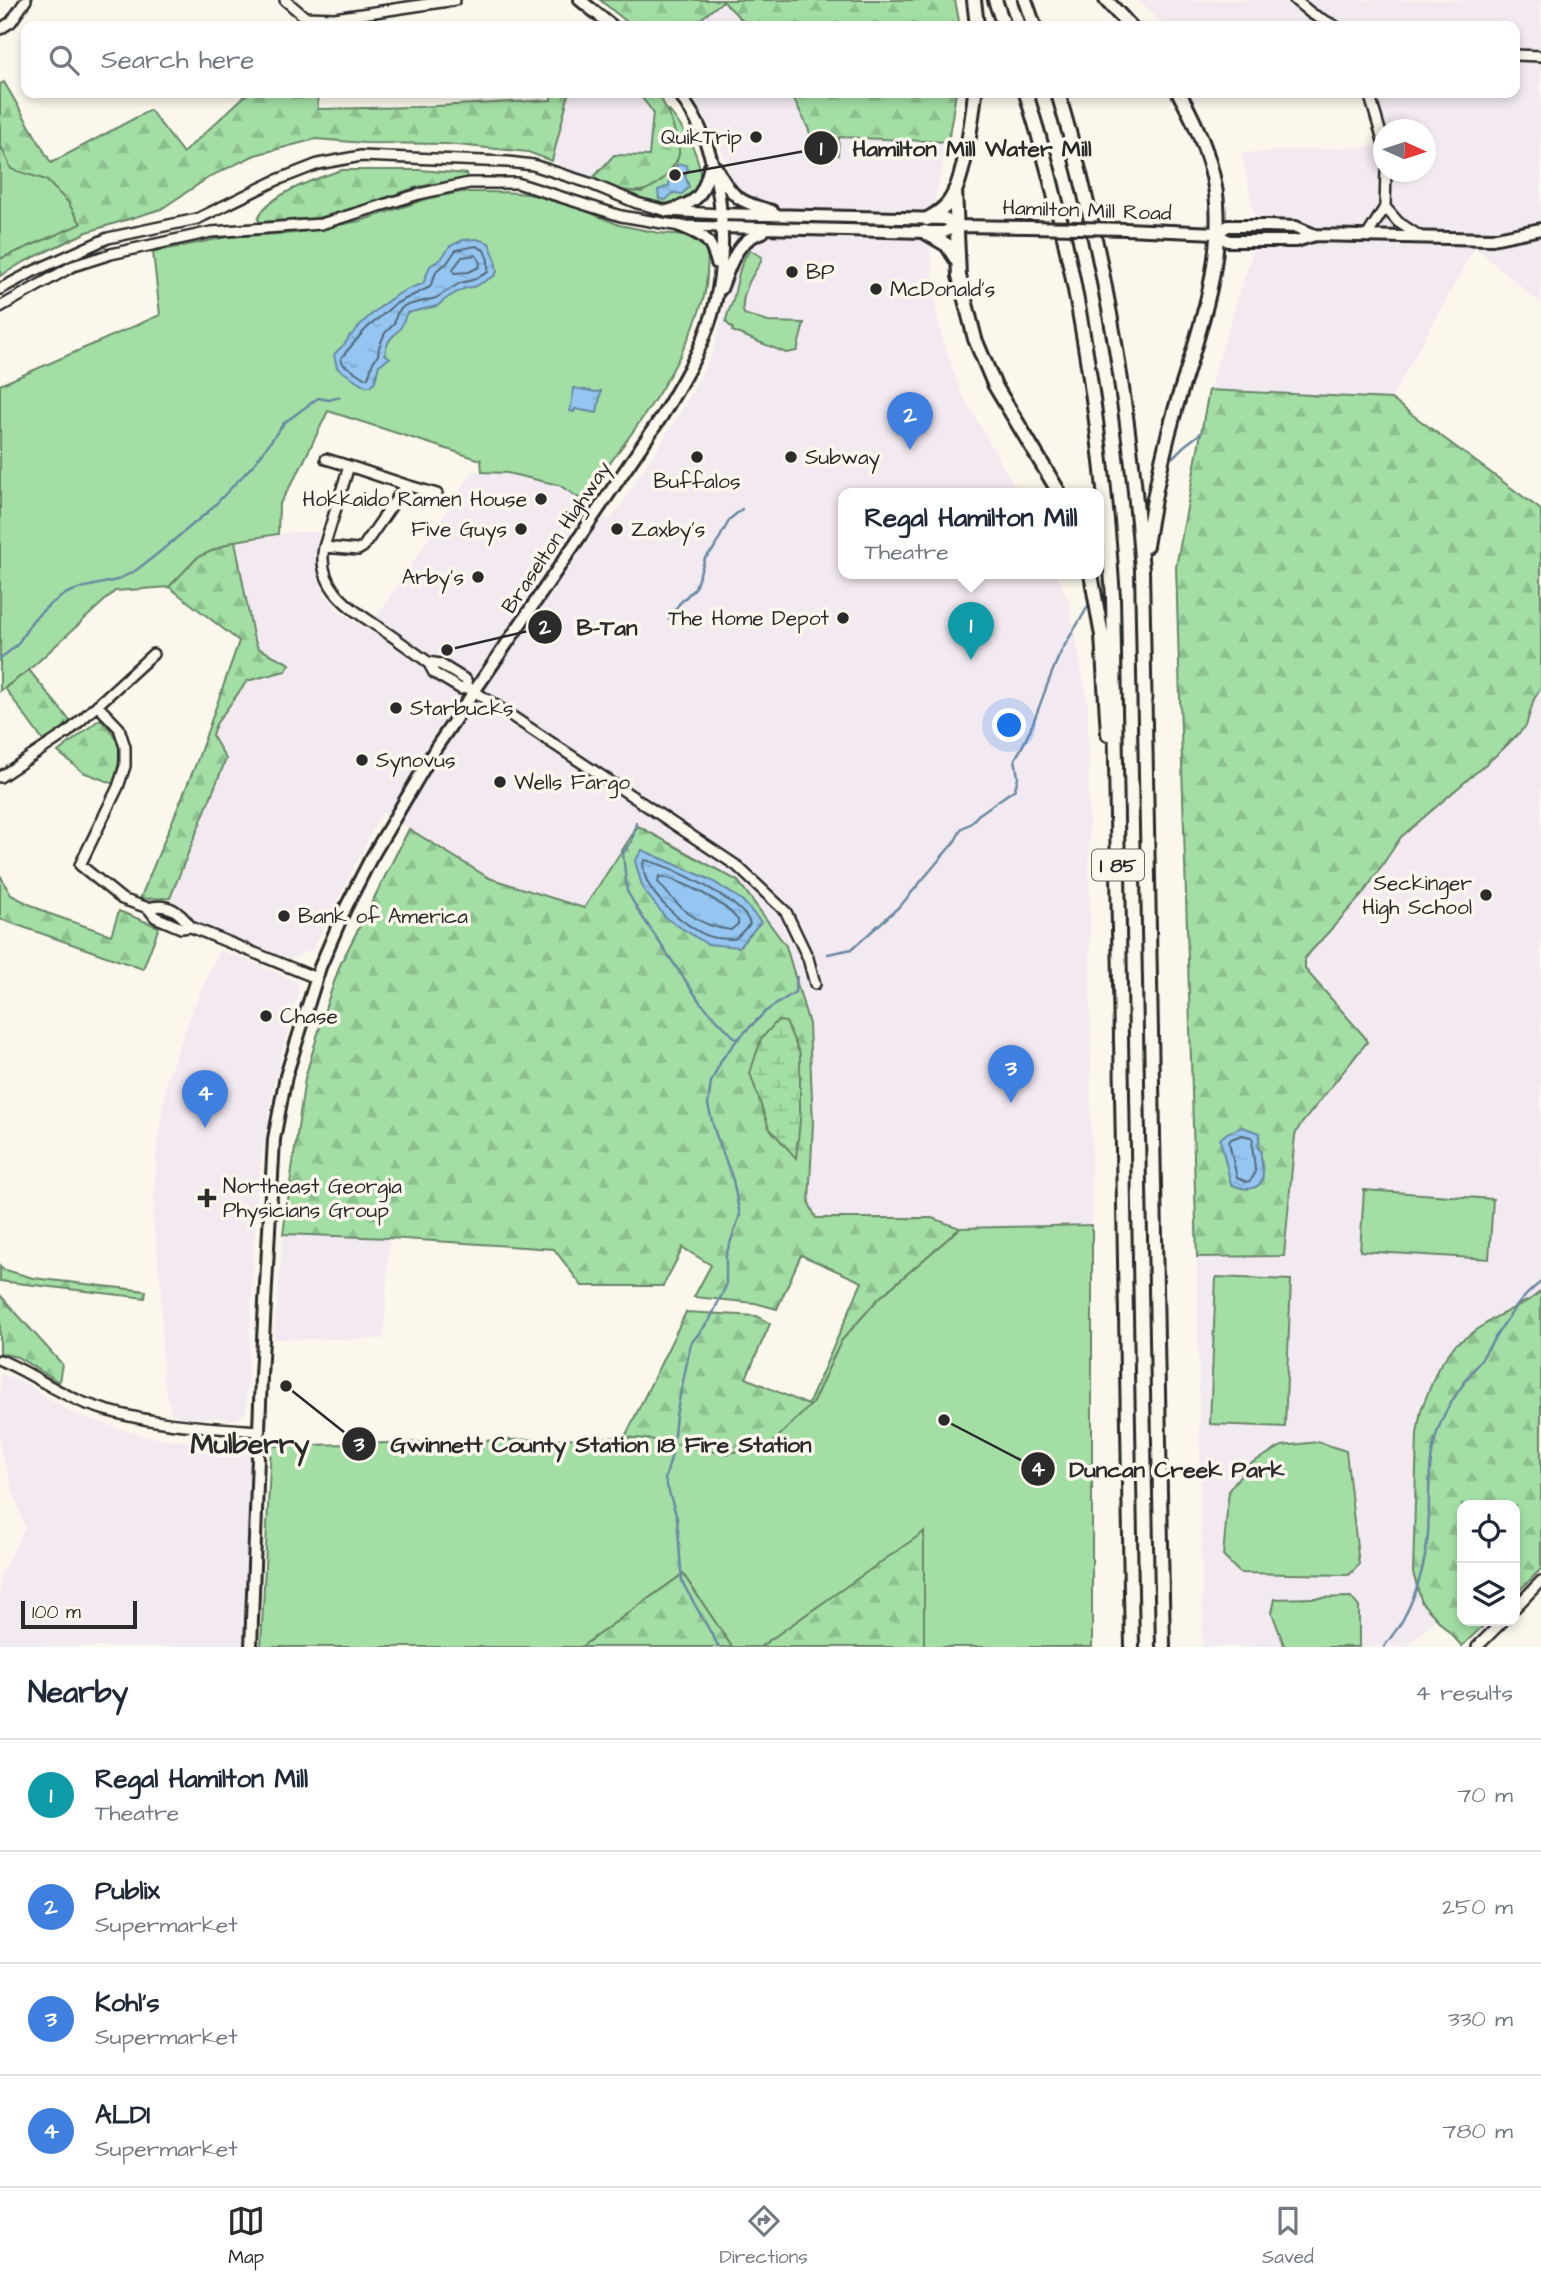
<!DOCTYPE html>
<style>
:root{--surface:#fff;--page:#f6f6f7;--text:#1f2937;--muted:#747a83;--line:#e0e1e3;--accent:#2b2b2b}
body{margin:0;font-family:"Architects Daughter",sans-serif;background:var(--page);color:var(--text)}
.controls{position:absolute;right:21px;bottom:21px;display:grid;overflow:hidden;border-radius:14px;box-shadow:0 4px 10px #0003}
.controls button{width:63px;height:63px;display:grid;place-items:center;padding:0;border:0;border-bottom:2px solid var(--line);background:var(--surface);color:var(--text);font:35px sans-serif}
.compass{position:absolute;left:1373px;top:119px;width:63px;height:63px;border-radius:50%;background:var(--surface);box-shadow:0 4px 10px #0003;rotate:93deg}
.scale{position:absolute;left:21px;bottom:18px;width:116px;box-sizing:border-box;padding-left:7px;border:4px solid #2b2b2b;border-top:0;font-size:19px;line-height:24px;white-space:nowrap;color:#2b2b2b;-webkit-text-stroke:5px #fbf7ec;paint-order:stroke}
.you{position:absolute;left:1010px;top:726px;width:24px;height:24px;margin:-18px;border:5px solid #fff;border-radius:50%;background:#1a73e8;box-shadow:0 0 0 10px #1a73e833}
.badge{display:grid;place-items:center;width:46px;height:46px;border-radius:50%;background:var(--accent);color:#fff;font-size:23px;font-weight:700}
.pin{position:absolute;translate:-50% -58px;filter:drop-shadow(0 2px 4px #0008)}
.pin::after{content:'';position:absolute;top:37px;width:24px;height:21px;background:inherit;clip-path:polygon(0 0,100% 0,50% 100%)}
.popup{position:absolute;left:838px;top:488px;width:266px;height:91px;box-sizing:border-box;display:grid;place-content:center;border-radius:14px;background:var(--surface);filter:drop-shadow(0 2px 5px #0005);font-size:23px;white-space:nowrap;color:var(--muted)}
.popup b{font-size:26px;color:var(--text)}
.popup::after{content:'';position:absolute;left:50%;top:100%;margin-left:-14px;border:14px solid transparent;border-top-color:var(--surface)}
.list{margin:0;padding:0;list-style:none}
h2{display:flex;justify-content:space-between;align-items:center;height:91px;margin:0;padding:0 28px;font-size:30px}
h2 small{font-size:23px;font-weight:400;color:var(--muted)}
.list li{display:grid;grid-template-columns:46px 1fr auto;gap:21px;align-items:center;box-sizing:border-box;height:112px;padding:0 28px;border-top:2px solid var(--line)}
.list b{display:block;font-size:26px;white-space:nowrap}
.list p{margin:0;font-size:23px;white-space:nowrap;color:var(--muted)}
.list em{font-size:23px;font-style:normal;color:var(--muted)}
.icon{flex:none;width:38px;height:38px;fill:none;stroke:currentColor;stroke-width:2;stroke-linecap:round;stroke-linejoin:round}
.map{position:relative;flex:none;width:1541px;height:1647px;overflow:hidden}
.search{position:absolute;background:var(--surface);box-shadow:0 4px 10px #0003;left:21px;right:21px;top:21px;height:77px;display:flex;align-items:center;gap:18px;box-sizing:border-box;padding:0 24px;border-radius:14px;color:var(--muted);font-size:26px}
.sheet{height:539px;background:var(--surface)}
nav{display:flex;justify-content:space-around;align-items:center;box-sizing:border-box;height:98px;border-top:2px solid var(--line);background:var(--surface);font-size:19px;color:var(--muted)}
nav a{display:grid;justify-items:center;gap:4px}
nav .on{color:var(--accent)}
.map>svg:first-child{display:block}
.built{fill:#f3eaf1}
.green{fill:#a3dfa5;stroke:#678568;stroke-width:2}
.forest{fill:url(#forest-firs);stroke:#678568;stroke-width:2}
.wetland{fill:url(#wetland-marsh);stroke:#678568;stroke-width:2}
.water{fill:url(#water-ripples);stroke:#6a88a2;stroke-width:2}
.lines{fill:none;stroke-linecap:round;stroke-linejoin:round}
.shore{stroke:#55697a;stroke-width:2}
.stream{stroke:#6a88a2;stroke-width:2.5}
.minor-casing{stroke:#2b2b2b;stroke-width:14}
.major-casing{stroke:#2b2b2b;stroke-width:16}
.highway-casing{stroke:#2b2b2b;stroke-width:18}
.minor{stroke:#fbf7ec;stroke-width:9}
.major{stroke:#fbf7ec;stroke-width:10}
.highway{stroke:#fbf7ec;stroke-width:12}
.major-bridge-casing{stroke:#2b2b2b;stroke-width:16;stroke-linecap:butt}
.major-bridge{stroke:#fbf7ec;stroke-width:10}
.poi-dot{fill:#2b2b2b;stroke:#fbf7ec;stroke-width:2.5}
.labels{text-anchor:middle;stroke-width:7;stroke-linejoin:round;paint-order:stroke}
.shield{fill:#fbf7ec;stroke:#696865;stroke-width:2}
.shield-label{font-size:19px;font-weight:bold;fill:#2b2b2b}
.poi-label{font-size:21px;fill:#2b2b2b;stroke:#fbf7ec;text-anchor:start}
.street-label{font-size:21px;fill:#2b2b2b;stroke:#fbf7ec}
.district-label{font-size:28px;font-weight:bold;fill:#2b2b2b;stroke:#fbf7ec}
.leader{fill:none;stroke:#2b2b2b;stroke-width:2.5}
.callout-dot{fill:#2b2b2b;stroke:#fbf7ec;stroke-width:2.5}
.mark-label{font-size:21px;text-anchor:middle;font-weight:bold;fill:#fff}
.callout-label{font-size:23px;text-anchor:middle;font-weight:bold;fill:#2b2b2b;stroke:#fbf7ec;stroke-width:7;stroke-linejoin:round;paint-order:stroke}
</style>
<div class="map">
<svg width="1541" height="1647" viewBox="0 0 1541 1647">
<defs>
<pattern id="forest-firs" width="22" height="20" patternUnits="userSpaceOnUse" patternTransform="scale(1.75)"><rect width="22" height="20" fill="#a3dfa5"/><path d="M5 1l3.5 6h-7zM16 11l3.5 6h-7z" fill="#8cc08e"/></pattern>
<pattern id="wetland-marsh" width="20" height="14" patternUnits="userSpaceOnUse" patternTransform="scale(1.75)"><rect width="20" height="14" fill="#a3dfa5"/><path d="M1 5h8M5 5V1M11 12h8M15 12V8" fill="none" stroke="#8cc08e"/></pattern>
<pattern id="water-ripples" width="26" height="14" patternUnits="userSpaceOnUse" patternTransform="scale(1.75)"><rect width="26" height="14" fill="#94c6f1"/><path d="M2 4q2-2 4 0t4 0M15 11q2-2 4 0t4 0" fill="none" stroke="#80aacf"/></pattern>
</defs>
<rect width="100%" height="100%" fill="#fbf7ec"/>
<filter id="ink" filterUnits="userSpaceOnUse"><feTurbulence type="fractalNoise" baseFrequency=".0143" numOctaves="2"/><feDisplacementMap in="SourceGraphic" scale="14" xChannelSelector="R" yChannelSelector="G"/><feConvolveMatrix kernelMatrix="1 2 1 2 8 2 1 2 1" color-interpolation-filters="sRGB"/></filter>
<g filter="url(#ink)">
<!-- built -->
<path class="built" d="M723 0 748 26H692Z
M1137 0H1541V304L1475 247 1391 399 1209 390 1258 235 1242 153 1383 146 1384 172H1426V130L1384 129 1369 93H1515V26H1327L1315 17 1304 26H1165Z
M569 93H638L653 112 649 157 614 155 592 179 552 161Z
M692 93H791L808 128 838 137 948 142 928 227 938 324 960 391 1019 494H843V574H1056L1069 602 1088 705 1092 1225 960 1228 931 1218 816 1219 809 1203 813 1124 638 827 584 908 489 878 382 812 313 949 291 959 192 922 188 910 170 898 226 760 212 735 216 724 247 681 286 671 290 665 258 648 253 636 235 541 292 532H320L315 558 324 592 337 610 368 630 473 471 507 473 559 485 610 520 619 508 688 400 713 351 734 273 733 185 724 155Z
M1541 688V1291L1531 1299 1494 1318 1421 1410 1417 1434 1413 1573 1422 1603 1436 1619 1407 1647H1203L1197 1257 1284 1255 1295 1136 1299 1127 1367 1042 1364 1036 1305 969V958L1363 894 1401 837 1501 751 1526 726 1534 699Z
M219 950 251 961 297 982 299 990 274 1083 257 1187 246 1412 237 1419 182 1417 171 1413 163 1377 161 1284 153 1221 157 1145 167 1079 195 1004Z
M283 1234 389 1238 384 1339H274Z
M0 1373 21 1381 72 1413 144 1436 242 1448 254 1457 246 1616V1647H0V1576L25 1528 0 1448Z"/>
<!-- green -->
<path class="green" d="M668 109C686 132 709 165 697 195L673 205 630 196 619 191 642 192 665 177 677 161 679 153Z
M0 144 11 168 46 179 68 202 81 224 0 259Z
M462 192C487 192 513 191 537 196 547 199 554 203 565 202L619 225 659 233 686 235 708 250C707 267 708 287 702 303 679 375 627 441 582 500L559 485 507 473 482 472 481 460 328 411 300 469 279 505 278 534 235 541 198 557 169 587 115 591 29 670 0 691V385L160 315 153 252 227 237 296 233 360 221 430 198Z
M750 250 762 257C761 265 757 267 754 273 747 284 740 302 744 314L768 322 804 323 797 351 786 353 732 331 733 329 726 322C726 314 731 308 733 300 738 282 738 264 750 250Z
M1364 1190 1493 1199 1489 1259 1360 1251Z
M1092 1225V1647H924V1533L760 1647H732L683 1574 581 1647H261L271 1446 625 1437 655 1440 726 1454 812 1404 841 1341 878 1299 960 1228Z
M1216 1277 1291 1280 1285 1427 1210 1424Z
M1318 1442 1346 1451 1359 1565 1349 1575 1240 1573 1223 1556 1229 1490 1248 1465 1282 1446Z
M1351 1597 1359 1607V1647H1285L1284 1645 1272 1613 1275 1599Z"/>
<!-- forest -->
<path class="forest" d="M600 0H955L960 26H748L723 1 692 26H632Z
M4 82 51 163 150 110 183 153 248 93H317L318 109 416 107 551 100 552 93H569L552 161 528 152 446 144 364 143 316 139 255 155 211 176 161 209 87 232 22 263 0 276V259L81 224 68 202 46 180 11 169 0 144V84Z
M638 93H658C665 105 680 139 679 153 679 160 672 167 669 172 647 202 619 191 592 179L614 155 649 156 653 112Z
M791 93H956L948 142 839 137 838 155H817L808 128Z
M342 170H419L467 174 466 178 417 187 341 213 317 218 260 222 258 219C265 195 320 177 342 170Z
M1209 390 1391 399 1541 510V688L1534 699 1526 726 1501 751 1401 837 1363 894 1305 958V969L1364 1036 1367 1042 1299 1127 1295 1135 1284 1256 1197 1257 1176 567Z
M235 541 253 636 258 648 290 664 286 671 247 681 216 724 212 735 226 759 170 898 140 899 196 764 239 641 169 587 198 557Z
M29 670 71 722 44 742 5 688Z
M100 719C125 743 121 752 114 784L83 772 58 752Z
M638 826 738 881 786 946 809 1024 813 1124 809 1203 816 1218H932L960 1228 878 1299 841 1341 812 1404 772 1443 726 1454 655 1440 625 1437 686 1312 757 1316 770 1324 746 1378 808 1405 862 1282 801 1255 777 1309 755 1303 694 1297 711 1265 683 1248 663 1286H582L554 1249 389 1238 283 1234 305 1078 326 1006 340 965 409 829 489 878 584 908Z
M0 875 11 895 47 913 111 935 119 911 159 927 143 969 0 919Z
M0 1266 2 1269 33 1278 146 1291 145 1298 0 1281Z
M1541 1291V1569L1515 1595V1505H1462V1621H1488L1462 1646 1422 1603 1413 1573 1417 1434 1421 1410 1438 1368 1455 1345 1494 1318 1531 1299Z
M0 1295 62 1364 59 1382 17 1357 0 1353Z
M924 1532V1647H760Z
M683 1574 732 1647H581Z"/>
<!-- wetland -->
<path class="wetland" d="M777 1021 786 1022 800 1054V1121L796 1158 769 1128 750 1073 761 1039Z"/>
<!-- water -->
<path class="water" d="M681 164 686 165 688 170 685 175 689 187 682 194 673 193 666 200 659 199 658 190 669 186V180L673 176 677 165Z
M477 239 489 243 495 258 497 272 494 276 476 286 463 289 447 298 437 306 407 313C405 316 404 320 403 323 398 336 387 335 385 354L390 358 379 365 375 381 371 386H365L337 368 334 355C338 348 348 344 349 336 356 333 356 329 361 324 379 307 398 290 423 284L430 266 441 259 450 246 463 240Z
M574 388 596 392 601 391 597 413 575 409 574 412 570 411Z
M642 850 709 879 742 900 761 922 739 947 707 944 667 919 643 889 635 861Z
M1242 1127 1260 1133 1258 1148 1261 1151C1260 1159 1263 1166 1263 1174 1262 1193 1242 1190 1231 1184L1220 1139 1227 1133Z"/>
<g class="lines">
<!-- shore -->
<path class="shore" d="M476 246 484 250 488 260V272L473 280 460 283 436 298 404 306 397 313 394 324 385 333 379 347 378 355 373 362 368 378H364L343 364 341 358 365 330 395 304 430 287 437 270 447 263 456 250Z
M476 255 480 263 479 267 469 272 454 273 453 269 462 257Z
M644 860C666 863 745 902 750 924L735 939C727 939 716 939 708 936 684 926 638 889 644 860Z
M659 876C683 881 723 901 738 920V924L731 930C698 927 678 907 658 882Z
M1242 1135 1251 1137 1253 1140C1249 1154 1263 1175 1247 1182L1237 1178 1229 1142 1231 1139Z"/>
<!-- stream -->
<path class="stream" d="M1173 457 1184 446 1201 433
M669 619 679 604 695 588 705 558 713 550 730 519 742 509
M0 659 17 645 33 620 49 605 67 593 81 588 117 580 135 571 156 555 209 511 255 463 284 423 318 398 329 400 340 397
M636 823 632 841 623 853 627 891 639 912 700 1002 737 1040
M828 954 852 949 902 904 955 841 962 828 970 824 978 815 1015 789 1018 777 1015 759C1034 729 1042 695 1056 663 1065 640 1081 622 1091 600
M719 1647 682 1582 677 1518 665 1479 672 1454 676 1415 691 1343 709 1321 726 1286V1255L740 1215 733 1180 715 1132 708 1105 711 1082 722 1059 737 1040 766 1011 795 992 797 977
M1384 1647C1390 1638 1397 1630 1402 1621 1415 1598 1423 1571 1427 1545 1431 1512 1426 1477 1434 1444 1441 1411 1461 1388 1480 1361 1499 1333 1513 1303 1541 1282"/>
<!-- minor casing -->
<g class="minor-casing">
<path id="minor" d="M285 0 305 17 335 18 455 0
M1295 0 1312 14 1335 26
M0 29 11 22 26 0
M1515 55 1541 56
M1369 93 1384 144
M1385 207 1398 222 1421 237
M1367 236 1385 207 1386 172
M0 289 32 272 108 238 197 219 277 180 318 164 361 156 508 162 533 165 589 183 637 203 667 211 720 214
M0 307 73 266 111 254 211 232 321 224 419 194 469 183H517L621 216 680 226 721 227
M326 459 349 466
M406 485 437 494
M324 547 358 550 363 547 406 485 349 466 324 547C316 589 353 610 383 630 398 640 413 651 428 662L440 664 466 680 468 687
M428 662 434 673 461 689 468 687 474 691 737 866 786 912 808 958 815 984
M97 705 119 728 125 747V766L118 787 80 865 122 899 148 908 155 917 181 928 191 927C179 911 168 902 148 908
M0 777 68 732 153 654
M191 927 316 978
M0 1360C30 1372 57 1393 87 1404 142 1424 201 1427 259 1431
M1515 1608 1541 1581
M1477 1647 1503 1621"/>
</g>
<!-- major casing -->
<g class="major-casing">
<path id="major" d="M580 0 612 26
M716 167C733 199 738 201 772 211
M667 211C698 203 703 196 710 166
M720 214 945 219 957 226
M680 226C704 236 710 237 717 263
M721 227 925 232H944L957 226 1028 227
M1126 229 1216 233 1228 241H1296L1315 235
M1216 233 1228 226H1267L1296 227 1315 235 1492 239 1541 229
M721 289C731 264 736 240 763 232
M251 1647 261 1376 274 1139 286 1076 320 967 345 909 370 860 437 746 662 416C681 384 701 351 712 315 732 248 723 147 678 93"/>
</g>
<!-- highway casing -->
<g class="highway-casing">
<path id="highway" d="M974 0 977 26
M995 0 1004 26
M1025 0 1034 26
M1106 0 1130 26
M1026 93C1077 256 1102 426 1113 597L1132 1647
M1058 93C1104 249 1130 408 1142 570L1163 1647
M955 190 959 276 975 339 994 384 1060 494
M927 219C935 215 943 210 949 202 964 182 972 119 975 93
M925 232 947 245 958 262
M1146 546C1153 500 1162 455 1175 410 1195 343 1222 274 1217 203 1214 166 1197 125 1179 93
M1091 574 1102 636 1108 734"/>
</g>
<!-- minor -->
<use href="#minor" class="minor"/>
<!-- major -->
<use href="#major" class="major"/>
<!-- highway -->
<use href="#highway" class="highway"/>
<!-- major-bridge casing -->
<g class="major-bridge-casing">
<path id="major-bridge" d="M1028 227 1126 229"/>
</g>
<!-- major-bridge -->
<use href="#major-bridge" class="major-bridge"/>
</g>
</g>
<!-- markers -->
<g class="poi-dot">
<circle cx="756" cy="137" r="7"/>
<circle cx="792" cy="272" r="7"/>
<circle cx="876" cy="289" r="7"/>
<circle cx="697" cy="457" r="7"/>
<circle cx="791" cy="457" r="7"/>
<circle cx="541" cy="499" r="7"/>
<circle cx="521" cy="529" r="7"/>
<circle cx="617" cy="529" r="7"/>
<circle cx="478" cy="577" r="7"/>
<circle cx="843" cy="618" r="7"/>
<circle cx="396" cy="708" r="7"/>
<circle cx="362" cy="760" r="7"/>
<circle cx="500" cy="782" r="7"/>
<circle cx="1486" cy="895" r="7"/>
<circle cx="284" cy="916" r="7"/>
<circle cx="266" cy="1016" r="7"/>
<path d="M203.5 1187.5h7v7h7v7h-7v7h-7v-7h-7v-7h7z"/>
</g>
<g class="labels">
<!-- shield labels -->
<rect class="shield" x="1092" y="849.5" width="52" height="31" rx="5"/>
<g class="shield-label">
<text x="1118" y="872">I 85</text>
</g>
<!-- poi labels -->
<g class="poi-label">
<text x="742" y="144" text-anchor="end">QuikTrip</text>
<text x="806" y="279">BP</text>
<text x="890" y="296">McDonald's</text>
<text x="805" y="464">Subway</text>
<text x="697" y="488" text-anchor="middle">Buffalos</text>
<text x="527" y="506" text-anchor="end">Hokkaido Ramen House</text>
<text x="507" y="536" text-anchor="end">Five Guys</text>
<text x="631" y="536">Zaxby's</text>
<text x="464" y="584" text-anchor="end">Arby's</text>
<text x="829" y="625" text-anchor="end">The Home Depot</text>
<text x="410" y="715">Starbucks</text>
<text x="376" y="767">Synovus</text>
<text x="514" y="789">Wells Fargo</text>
<text x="1472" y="890" text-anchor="end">Seckinger<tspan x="1472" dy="24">High School</tspan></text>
<text x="298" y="923">Bank of America</text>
<text x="280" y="1023">Chase</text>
<text x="223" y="1193">Northeast Georgia<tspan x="223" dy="24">Physicians Group</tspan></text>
</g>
<!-- street labels -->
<g class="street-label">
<text transform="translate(1087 210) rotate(2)" y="7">Hamilton Mill Road</text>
<text transform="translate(556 537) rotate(-56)" y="7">Braselton Highway</text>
</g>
<!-- district labels -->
<g class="district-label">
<text x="250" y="1453">Mulberry</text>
</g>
</g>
<!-- callouts -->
<path class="leader" d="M675 175L821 148M447 650L545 627M286 1386L359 1444M944 1420L1038 1469"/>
<g class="callout-dot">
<circle cx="675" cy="175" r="7"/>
<circle cx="447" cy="650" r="7"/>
<circle cx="286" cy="1386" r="7"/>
<circle cx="944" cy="1420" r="7"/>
<circle cx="821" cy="148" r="18"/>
<circle cx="545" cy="627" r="18"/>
<circle cx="359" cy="1444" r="18"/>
<circle cx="1038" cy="1469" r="18"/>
</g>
<g class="mark-label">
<text x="821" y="155">1</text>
<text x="545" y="634">2</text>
<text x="359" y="1451">3</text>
<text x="1038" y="1476">4</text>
</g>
<g class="callout-label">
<text x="972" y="156">Hamilton Mill Water Mill</text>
<text x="607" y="635">B-Tan</text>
<text x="601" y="1452">Gwinnett County Station 18 Fire Station</text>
<text x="1177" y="1477">Duncan Creek Park</text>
</g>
</svg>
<div class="controls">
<button><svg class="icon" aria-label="locate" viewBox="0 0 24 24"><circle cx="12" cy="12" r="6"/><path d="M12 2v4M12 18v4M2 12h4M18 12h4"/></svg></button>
<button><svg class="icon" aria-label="layers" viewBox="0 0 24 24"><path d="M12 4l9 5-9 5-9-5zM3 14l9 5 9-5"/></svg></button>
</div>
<svg class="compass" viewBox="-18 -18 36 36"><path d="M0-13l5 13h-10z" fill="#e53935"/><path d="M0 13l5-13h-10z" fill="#747a83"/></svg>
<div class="scale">100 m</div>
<div class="you"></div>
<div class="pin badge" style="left:971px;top:660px;background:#0f9aa8">1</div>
<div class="popup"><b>Regal Hamilton Mill</b>Theatre</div>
<div class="pin badge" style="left:910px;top:450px;background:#3f7fe0">2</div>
<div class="pin badge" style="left:1011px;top:1103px;background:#3f7fe0">3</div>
<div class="pin badge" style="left:205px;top:1128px;background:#3f7fe0">4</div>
<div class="search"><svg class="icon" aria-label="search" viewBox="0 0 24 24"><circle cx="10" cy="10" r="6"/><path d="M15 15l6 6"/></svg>Search here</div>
</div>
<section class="sheet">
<h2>Nearby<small>4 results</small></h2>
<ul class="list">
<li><span class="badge" style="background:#0f9aa8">1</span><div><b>Regal Hamilton Mill</b><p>Theatre</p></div><em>70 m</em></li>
<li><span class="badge" style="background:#3f7fe0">2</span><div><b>Publix</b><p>Supermarket</p></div><em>250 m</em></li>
<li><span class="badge" style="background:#3f7fe0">3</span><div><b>Kohl's</b><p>Supermarket</p></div><em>330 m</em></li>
<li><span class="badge" style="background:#3f7fe0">4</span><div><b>ALDI</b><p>Supermarket</p></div><em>780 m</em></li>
</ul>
</section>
<nav>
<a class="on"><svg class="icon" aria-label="map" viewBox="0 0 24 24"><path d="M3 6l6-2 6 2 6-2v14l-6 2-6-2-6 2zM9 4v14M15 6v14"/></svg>Map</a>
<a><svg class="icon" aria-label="directions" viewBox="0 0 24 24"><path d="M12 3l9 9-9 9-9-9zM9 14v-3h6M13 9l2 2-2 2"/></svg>Directions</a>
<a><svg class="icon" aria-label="saved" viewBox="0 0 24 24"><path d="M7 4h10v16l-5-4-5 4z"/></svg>Saved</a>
</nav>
